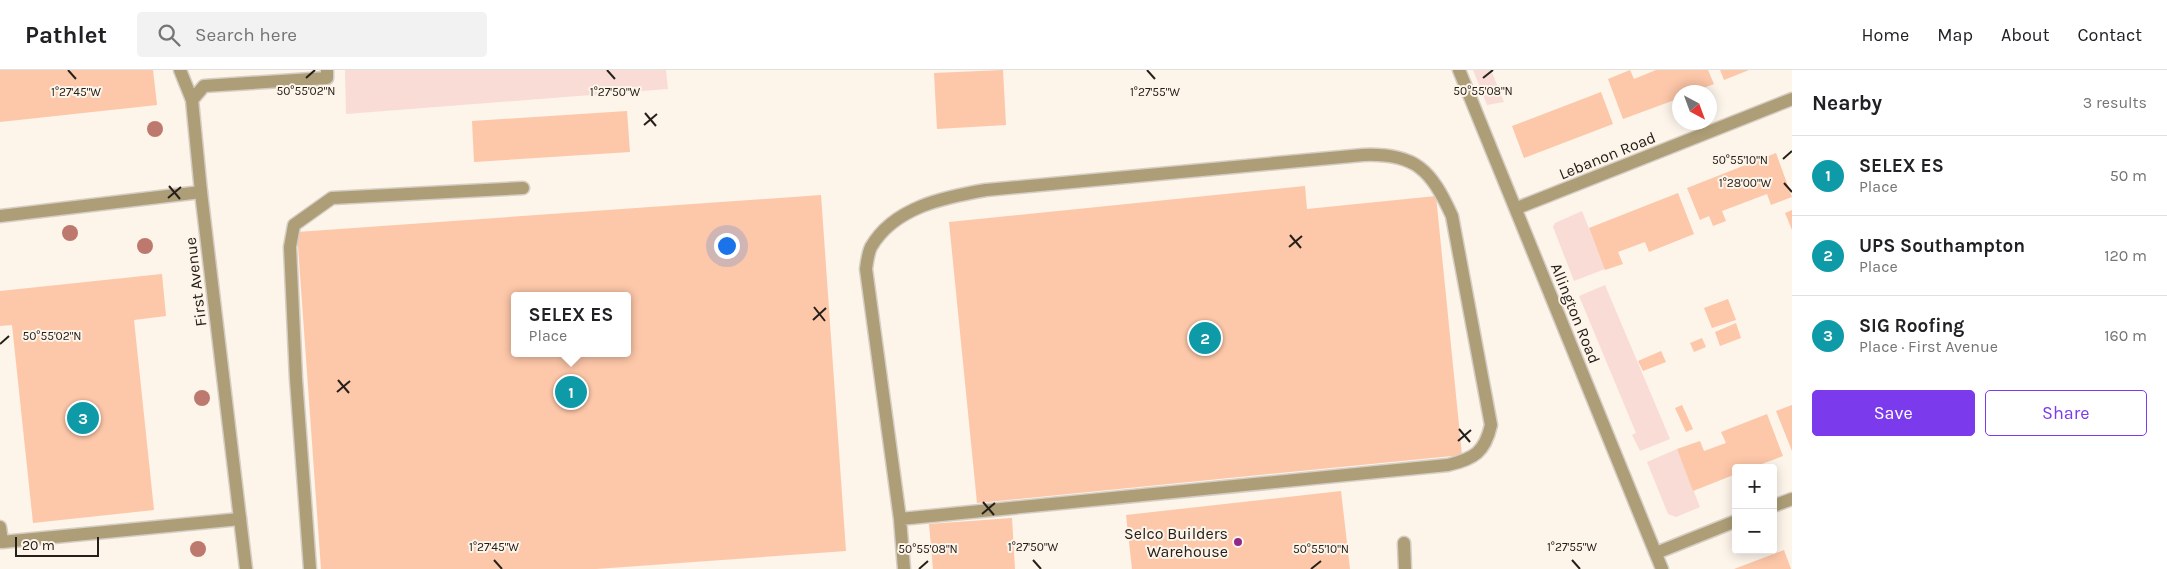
<!DOCTYPE html>
<meta charset="utf-8">
<style>
:root{--surface:#fff;--page:#f2f2f2;--text:#202124;--muted:#757577;--line:#e0e0e0;--accent:#7c3aed}
body{margin:0;font-family:Karla,sans-serif;background:var(--page);color:var(--text)}
.controls{position:absolute;right:15px;bottom:15px;display:grid;overflow:hidden;border-radius:5px;box-shadow:0 2px 12px #0003}
.controls button{width:45px;height:45px;display:grid;place-items:center;padding:0;border:0;border-bottom:1px solid var(--line);background:var(--surface);color:var(--text);font:25px sans-serif}
.compass{position:absolute;left:1672px;top:15px;width:45px;height:45px;border-radius:50%;background:var(--surface);box-shadow:0 2px 12px #0003;rotate:139deg}
.scale{position:absolute;left:15px;bottom:12px;width:84px;box-sizing:border-box;padding-left:5px;border:2px solid #26201a;border-top:0;font-size:14px;line-height:18px;white-space:nowrap;color:#26201a;-webkit-text-stroke:4px #fdf4ea;paint-order:stroke}
.you{position:absolute;left:726px;top:175px;width:18px;height:18px;margin:-12px;border:4px solid #fff;border-radius:50%;background:#1a73e8;box-shadow:0 0 0 8px #1a73e833}
.badge{display:grid;place-items:center;width:32px;height:32px;border-radius:50%;background:var(--accent);color:#fff;font-size:16px;font-weight:700}
.pin{position:absolute;translate:-50% -50%;border:2px solid #fff;box-shadow:0 1px 5px #0006}
.popup{position:absolute;left:511px;top:222px;width:120px;height:65px;box-sizing:border-box;display:grid;place-content:center;border-radius:5px;background:var(--surface);filter:drop-shadow(0 1px 4px #0005);font-size:16px;white-space:nowrap;color:var(--muted)}
.popup b{font-size:19px;color:var(--text)}
.popup::after{content:'';position:absolute;left:50%;top:100%;margin-left:-10px;border:10px solid transparent;border-top-color:var(--surface)}
.list{margin:0;padding:0;list-style:none}
h2{display:flex;justify-content:space-between;align-items:center;height:65px;margin:0;padding:0 20px;font-size:21px}
h2 small{font-size:16px;font-weight:400;color:var(--muted)}
.list li{display:grid;grid-template-columns:32px 1fr auto;gap:15px;align-items:center;box-sizing:border-box;height:80px;padding:0 20px;border-top:1px solid var(--line)}
.list b{display:block;font-size:19px;white-space:nowrap}
.list p{margin:0;font-size:16px;white-space:nowrap;color:var(--muted)}
.list em{font-size:16px;font-style:normal;color:var(--muted)}
.actions{display:flex;gap:10px;padding:15px 20px}
.actions a{flex:1;padding:11px 0;border:1px solid var(--accent);border-radius:5px;text-align:center;font-size:18px;color:var(--accent)}
.actions .main{background:var(--accent);color:#fff}
.icon{flex:none;width:28px;height:28px;fill:none;stroke:currentColor;stroke-width:2;stroke-linecap:round;stroke-linejoin:round}
.map{position:relative;flex:none;width:1792px;height:499px;overflow:hidden}
header{display:flex;align-items:center;gap:30px;box-sizing:border-box;height:70px;padding:0 25px;background:var(--surface);border-bottom:1px solid var(--line)}
header strong{font-size:24px}
nav{display:flex;gap:28px;margin-inline-start:auto;font-size:18px}
.search{width:350px;height:45px;background:var(--page);display:flex;align-items:center;gap:12px;box-sizing:border-box;padding:0 18px;border-radius:5px;color:var(--muted);font-size:19px}
main{display:flex}
aside{flex:1;background:var(--surface)}
.map>svg:first-child{display:block}
.green{fill:#f9dcd6}
.building{fill:#fdc7a9;fill-rule:evenodd}
.lines{fill:none;stroke-linecap:round;stroke-linejoin:round}
.lane-casing{stroke:#d6cec5;stroke-width:15}
.street-casing{stroke:#d6cec5;stroke-width:15}
.lane{stroke:#ad9e77;stroke-width:12}
.street{stroke:#ad9e77;stroke-width:12}
.tree{fill:#be796f}
.ticks{fill:none;stroke:#26201a;stroke-width:2}
.poi-dot{fill:#93288b;stroke:#fdf4ea;stroke-width:2}
.labels{text-anchor:middle;stroke-width:4;stroke-linejoin:round;paint-order:stroke}
.street-label{font-size:16px;fill:#26201a;stroke:#fdf4ea}
.poi-label{font-size:16px;fill:#26201a;stroke:#fdf4ea;text-anchor:end}
.ticks-label{font-size:12px;text-anchor:middle;fill:#26201a;stroke:#fdf4ea;stroke-width:4;stroke-linejoin:round;paint-order:stroke}
</style>
<header>
<strong>Pathlet</strong>
<div class="search"><svg class="icon" aria-label="search" viewBox="0 0 24 24"><circle cx="10" cy="10" r="6"/><path d="M15 15l6 6"/></svg>Search here</div>
<nav><a>Home</a><a>Map</a><a>About</a><a>Contact</a></nav>
</header>
<main>
<div class="map">
<svg width="1792" height="499" viewBox="0 0 1792 499">
<rect width="100%" height="100%" fill="#fdf4ea"/>
<!-- green -->
<path class="green" d="M345 0H666L668 19 346 44Z
M1473 0H1491L1504 32 1487 35Z
M1582 141 1605 199 1574 211 1553 157 1555 153Z
M1605 215 1670 369 1640 381 1632 365 1636 363 1579 226Z
M1677 379 1700 437 1676 447 1668 444 1647 392Z"/>
<!-- building -->
<path class="building" d="M0 0H153L157 35 0 52Z
M1003 0 1006 55 937 59 934 3Z
M1630 0 1634 9 1656 0H1708L1714 14 1693 22H1680V28L1623 49 1608 9Z
M1720 0H1749L1724 10Z
M1601 22 1613 54 1524 88 1512 56Z
M627 41 630 82 474 92 472 51Z
M1776 83 1792 127 1771 135 1767 124 1722 141 1726 151 1713 156 1709 146 1700 150 1687 118Z
M1305 116 1307 139 1436 126 1462 385 977 433 949 152Z
M1678 123 1694 164 1649 182 1645 172 1618 182 1623 194 1605 200 1589 158Z
M821 125 846 481 596 499H321L297 162ZM515 226H627V283H515Z
M1792 140V160L1785 143Z
M162 204 166 246 134 250 154 440 33 453 12 255 0 256V221Z
M1728 229 1736 250 1712 258 1704 238Z
M1736 253 1741 268 1720 276 1715 262Z
M1702 268 1706 277 1694 282 1690 273Z
M1661 281 1666 292 1643 301 1638 291Z
M1682 335 1693 359 1686 362 1675 338Z
M1792 335V381L1776 341Z
M1767 344 1783 386 1751 398H1736V404L1693 421 1677 379 1700 371 1704 381 1726 373 1721 362Z
M1341 421 1350 499H1132L1126 445Z
M1012 448 1015 499H933L929 454Z
M1784 480 1791 499H1734Z"/>
<g class="lines">
<!-- lane casing -->
<g class="lane-casing">
<path id="lane" d="M180 0 192 30
M201 122 192 30 204 16 327 8V0
M900 449 1448 395C1474 389 1485 382 1491 355L1452 146C1431 100 1416 83 1363 85L986 120C945 127 894 137 871 177 868 183 867 192 866 199L900 449 904 499
M0 457 2 472 240 449
M1404 473 1405 499
M310 499 296 309 290 177 294 155 332 128 523 118"/>
</g>
<!-- street casing -->
<g class="street-casing">
<path id="street" d="M1459 0 1662 499
M1517 138 1792 29
M0 146 201 122 246 499
M1773 436 1792 429
M1656 483 1736 451"/>
</g>
<!-- lane -->
<use href="#lane" class="lane"/>
<!-- street -->
<use href="#street" class="street"/>
</g>
<!-- trees -->
<g class="tree">
<circle cx="155" cy="59" r="8"/>
<circle cx="70" cy="163" r="8"/>
<circle cx="145" cy="176" r="8"/>
<circle cx="202" cy="328" r="8"/>
<circle cx="198" cy="479" r="8"/>
</g>
<!-- ticks -->
<path class="ticks" d="M68 0 76 9M607 0 615 9M1147 0 1155 9M306 8 315 0M1483 8 1493 0M645 43 656 56M644 55 657 44M1783 89 1792 81M1784 113 1792 122M169 116 180 129M168 128 181 117M1290 165 1301 178M1289 177 1302 166M814 237 825 251M813 250 826 238M0 274 9 266M338 310 349 323M337 322 350 311M1459 359 1470 372M1458 371 1471 360M983 432 994 445M982 444 995 433M494 490 502 499M1033 490 1041 499M1572 490 1580 499M919 499 928 491M1311 499 1321 491"/>
<!-- markers -->
<circle class="poi-dot" cx="1238" cy="472" r="5"/>
<g class="labels">
<!-- street labels -->
<g class="street-label">
<text transform="translate(1607 85) rotate(-22)" y="6">Lebanon Road</text>
<text transform="translate(195 212) rotate(-97)" y="6">First Avenue</text>
<text transform="translate(1576 243) rotate(68)" y="6">Allington Road</text>
</g>
<!-- poi labels -->
<g class="poi-label">
<text x="1228" y="469">Selco Builders<tspan x="1228" dy="18">Warehouse</tspan></text>
</g>
</g>
<g class="ticks-label">
<text x="306" y="25">50°55'02"N</text>
<text x="1483" y="25">50°55'08"N</text>
<text x="76" y="26">1°27'45"W</text>
<text x="615" y="26">1°27'50"W</text>
<text x="1155" y="26">1°27'55"W</text>
<text x="1740" y="94">50°55'10"N</text>
<text x="1745" y="117">1°28'00"W</text>
<text x="52" y="270">50°55'02"N</text>
<text x="494" y="481">1°27'45"W</text>
<text x="1033" y="481">1°27'50"W</text>
<text x="1572" y="481">1°27'55"W</text>
<text x="928" y="483">50°55'08"N</text>
<text x="1321" y="483">50°55'10"N</text>
</g>
</svg>
<div class="controls">
<button>+</button>
<button>−</button>
</div>
<svg class="compass" viewBox="-18 -18 36 36"><path d="M0-13l5 13h-10z" fill="#e53935"/><path d="M0 13l5-13h-10z" fill="#757577"/></svg>
<div class="scale">20 m</div>
<div class="you"></div>
<div class="pin badge" style="left:571px;top:322px;background:#0f9aa8">1</div>
<div class="popup"><b>SELEX ES</b>Place</div>
<div class="pin badge" style="left:1205px;top:268px;background:#0f9aa8">2</div>
<div class="pin badge" style="left:83px;top:348px;background:#0f9aa8">3</div>
</div>
<aside>
<h2>Nearby<small>3 results</small></h2>
<ul class="list">
<li><span class="badge" style="background:#0f9aa8">1</span><div><b>SELEX ES</b><p>Place</p></div><em>50 m</em></li>
<li><span class="badge" style="background:#0f9aa8">2</span><div><b>UPS Southampton</b><p>Place</p></div><em>120 m</em></li>
<li><span class="badge" style="background:#0f9aa8">3</span><div><b>SIG Roofing</b><p>Place · First Avenue</p></div><em>160 m</em></li>
</ul>
<div class="actions"><a class="main">Save</a><a>Share</a></div>
</aside>
</main>
